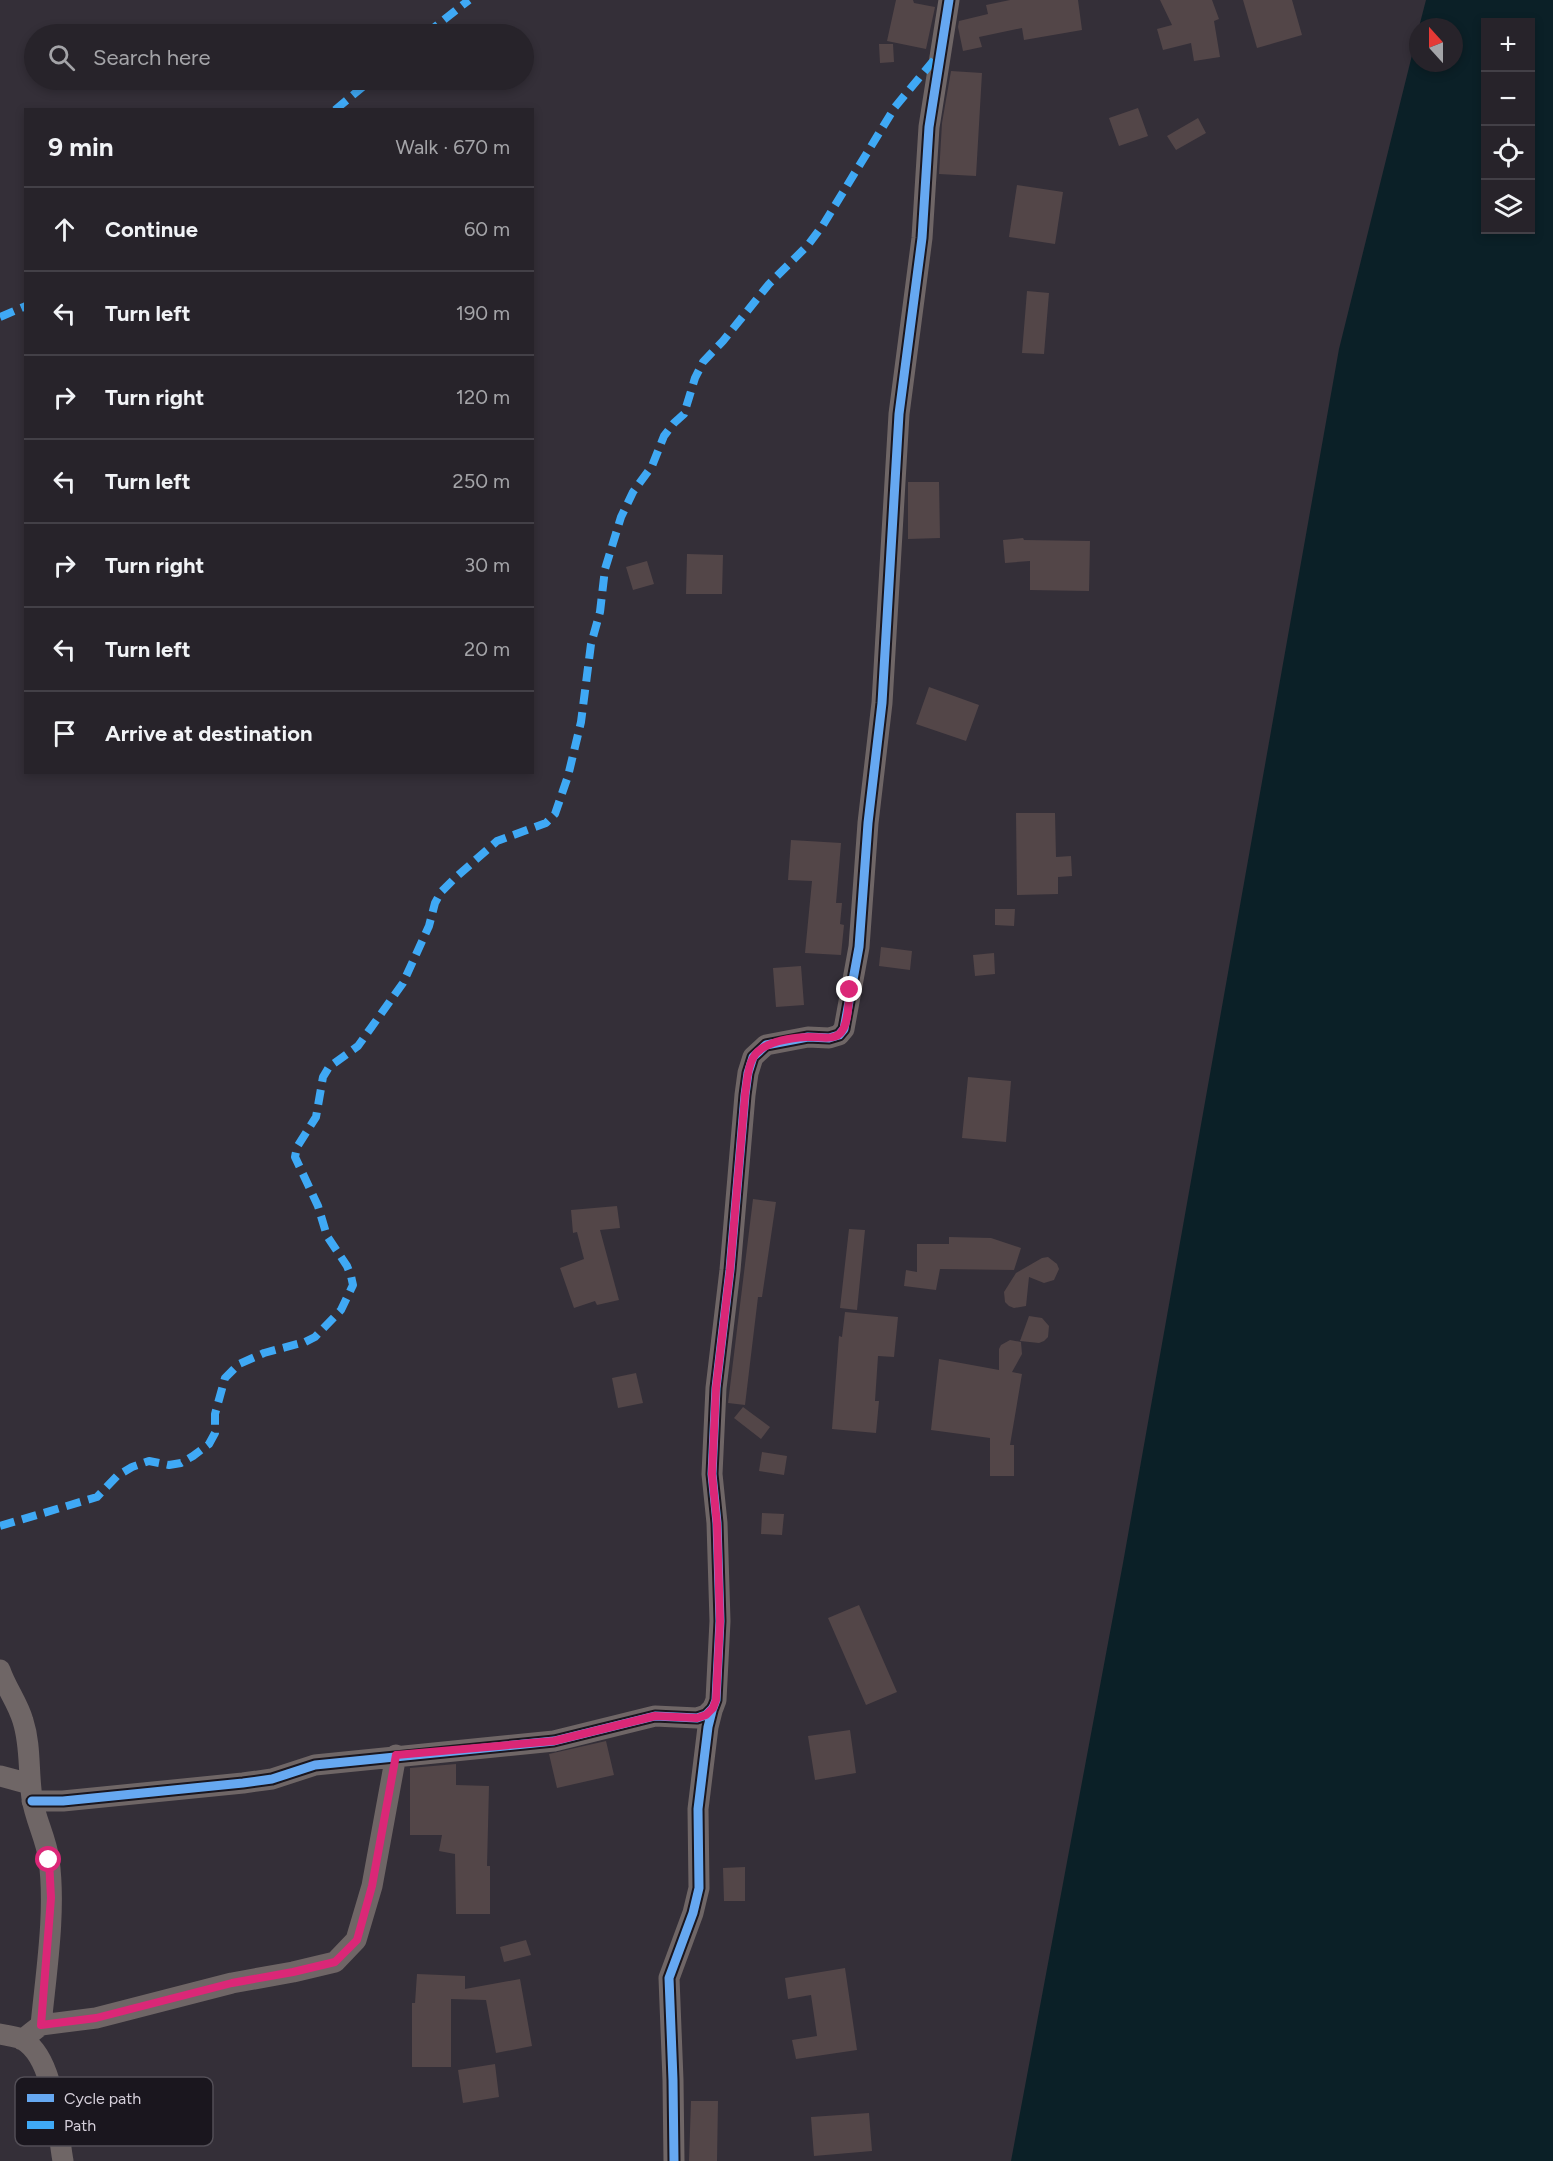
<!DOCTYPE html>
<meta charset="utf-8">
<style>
:root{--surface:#27232a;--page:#332f36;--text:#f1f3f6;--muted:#a4a4a8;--line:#434047}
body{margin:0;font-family:Figtree,sans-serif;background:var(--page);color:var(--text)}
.controls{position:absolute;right:18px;top:18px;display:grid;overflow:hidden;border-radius:0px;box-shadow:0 3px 9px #0003}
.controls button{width:54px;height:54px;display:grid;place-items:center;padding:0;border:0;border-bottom:2px solid var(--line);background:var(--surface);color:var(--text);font:30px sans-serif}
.compass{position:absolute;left:1409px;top:18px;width:54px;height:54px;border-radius:50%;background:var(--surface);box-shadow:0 3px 9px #0003;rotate:339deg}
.stop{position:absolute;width:18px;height:18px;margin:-14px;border:4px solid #db2777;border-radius:50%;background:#fff}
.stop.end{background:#db2777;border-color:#fff;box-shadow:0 2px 6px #0008}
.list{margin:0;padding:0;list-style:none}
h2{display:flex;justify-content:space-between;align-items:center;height:78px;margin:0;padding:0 24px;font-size:26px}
h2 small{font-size:20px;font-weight:400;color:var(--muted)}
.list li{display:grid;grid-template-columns:39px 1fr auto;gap:18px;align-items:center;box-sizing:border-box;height:84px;padding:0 24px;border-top:2px solid var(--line)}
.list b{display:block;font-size:22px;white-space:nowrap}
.list em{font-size:20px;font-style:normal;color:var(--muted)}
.icon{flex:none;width:33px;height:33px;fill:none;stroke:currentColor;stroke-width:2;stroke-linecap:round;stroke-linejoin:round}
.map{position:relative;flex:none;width:1553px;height:2161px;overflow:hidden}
.search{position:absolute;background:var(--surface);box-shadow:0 3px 9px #0003;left:24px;top:24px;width:510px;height:66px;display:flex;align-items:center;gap:15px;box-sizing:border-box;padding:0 21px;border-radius:33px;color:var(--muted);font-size:22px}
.panel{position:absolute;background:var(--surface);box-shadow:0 3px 9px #0003;left:24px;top:108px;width:510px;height:666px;border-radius:0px}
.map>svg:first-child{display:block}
.water{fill:#0b2027;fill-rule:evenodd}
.building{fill:#534648}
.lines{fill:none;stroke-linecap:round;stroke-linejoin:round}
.minor{stroke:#6f6666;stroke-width:21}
.quiet{stroke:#3fa9f5;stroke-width:8;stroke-dasharray:15 8;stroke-linecap:butt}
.cycleway-casing{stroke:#1a161e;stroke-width:13}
.cycleway{stroke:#66a8f1;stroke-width:9}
.route{stroke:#db2777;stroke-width:8}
.key{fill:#1a161e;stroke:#524e56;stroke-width:1.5}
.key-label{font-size:16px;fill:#d5cfda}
</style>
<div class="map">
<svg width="1553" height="2161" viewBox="0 0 1553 2161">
<rect width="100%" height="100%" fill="#342f38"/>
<!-- water -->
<path class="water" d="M1426 0H1553V2161H1011L1123 1563 1339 349 1418 31V63H1454V27H1419ZM1486 22H1530V230H1486Z"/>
<!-- building -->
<path class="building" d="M896 0H913L914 3 935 7 926 49 887 41Z
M1010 0H1078L1082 30 1024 40 1022 28 979 37 982 47 963 51 958 27 959 21 988 14 986 5Z
M1160 0H1212L1219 19 1214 21 1220 57 1194 61 1191 43 1163 50 1157 29 1172 25Z
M1243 0H1292L1302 35 1257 48Z
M879 44H893L894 62 880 63Z
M951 71 982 73 976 176 939 174 942 123Z
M1138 108 1148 136 1119 146 1109 118Z
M1198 118 1206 133 1176 150 1167 136Z
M1017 185 1063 192 1055 244 1009 237Z
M1027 291 1049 293 1044 354 1022 353Z
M908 482H939L940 538 908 539Z
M1023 538 1024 540 1090 541 1089 591 1030 590V561L1005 563 1003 540Z
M687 554 723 555 722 594H686Z
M647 561 654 584 633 590 626 567Z
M929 687 979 705 966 741 916 724Z
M1016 813H1055L1056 857 1071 856 1072 876 1058 877V894L1017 895Z
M791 840 841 843 836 903H842L840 924 844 925 841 955 805 953 812 881 788 880Z
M995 909H1015L1014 926 995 925Z
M881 947 912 951 910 970 879 966Z
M994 953 995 974 975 976 973 955Z
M801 966 804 1005 776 1007 773 968Z
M968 1077 1011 1081 1006 1142 962 1138Z
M753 1199 776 1202 762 1297H758L745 1405 728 1403Z
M617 1206 620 1228 600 1230 619 1300 597 1305 595 1301 574 1308 560 1268 584 1259 577 1232 573 1233 571 1210Z
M849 1229 865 1230 857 1310 840 1308Z
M949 1237 991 1238 1021 1248 1014 1270 940 1269 936 1290 904 1286 906 1270 917 1272V1244H949Z
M1048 1257 1057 1264 1059 1269 1054 1280 1044 1283 1029 1277 1026 1306 1014 1308 1009 1306 1005 1302 1004 1292 1016 1273 1042 1258Z
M845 1312 898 1317 894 1357 878 1356 875 1401H879L876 1433 832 1429 839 1336 842 1337Z
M1029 1316 1042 1318 1049 1326 1048 1337 1044 1341 1039 1343 1020 1341Z
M1010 1340 1021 1342 1022 1354 1012 1372 1022 1374 1010 1445H1014V1476H990V1438L931 1430 939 1359 999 1370V1349L1001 1345Z
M636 1373 643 1403 618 1408 612 1378Z
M743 1407 770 1427 761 1439 734 1418Z
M762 1452 787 1456 784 1475 759 1471Z
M762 1513 784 1514 782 1535 761 1534Z
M859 1605 897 1692 866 1705 828 1618Z
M850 1730 856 1773 815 1780 808 1736Z
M606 1741 614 1775 557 1788 549 1754Z
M456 1764V1785L489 1786 487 1866H490V1914H456L455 1854 439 1851 442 1835H410V1768Z
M745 1867V1901H724L723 1868Z
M526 1940 531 1955 504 1962 500 1947Z
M845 1968 857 2050 796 2059 792 2040 817 2036 811 1995 788 1999 785 1978Z
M417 1974 465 1976V1989L520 1979 532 2046 496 2053 486 2000 451 1999V2067H412V2003H415Z
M495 2064 499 2097 463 2103 458 2070Z
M691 2101H718L717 2161H689Z
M869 2113 872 2151 814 2156 811 2117Z"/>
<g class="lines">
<!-- minor -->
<path class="minor" d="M0 1670C6 1688 18 1703 23 1721 31 1746 28 1771 32 1798 35 1819 46 1838 49 1860 56 1911 46 1973 41 2025L22 2040
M0 1776 30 1784
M32 1801H63L243 1783 272 1779 315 1765 554 1741 655 1716 697 1718 706 1715 713 1708 716 1700 720 1621 717 1523 712 1474 716 1388 730 1270 745 1095 748 1073 753 1057 766 1045 808 1037 829 1038 839 1035 844 1029 859 947 868 823 882 703 899 414 922 238 929 127 949 0
M41 2025 96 2018 232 1983 293 1972 335 1962 356 1940 372 1886 396 1755
M0 2034C7 2036 17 2036 23 2040 55 2059 57 2128 63 2161
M674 2161 673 2080 669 1978 693 1913 699 1888 698 1809 708 1727 713 1707"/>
<!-- quiet -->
<path class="quiet" d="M426 34 469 0
M335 110 371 80
M0 317 26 306
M0 1526 97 1497 117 1476 132 1467 149 1461 169 1465 181 1463 193 1456 209 1444 215 1433V1414L225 1378 239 1364 264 1353 305 1342 315 1337 341 1310 353 1285 351 1276 347 1266 327 1236 318 1206 295 1157 297 1147 316 1117 323 1077 329 1067 358 1046 403 983 429 926 435 903 441 892 454 879 497 841 546 823 555 814 568 776 581 722 591 644 600 612 605 569 621 517 633 492 652 466 664 436 674 423 684 414 695 378 703 362 723 341 769 284 808 245 823 225 895 107 939 54"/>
<!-- cycleway casing -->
<g class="cycleway-casing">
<path id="cycleway" d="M32 1801H63L243 1783 272 1779 315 1765 554 1741 655 1716 697 1718 706 1715 713 1708 716 1700 720 1621 717 1523 712 1474 716 1388 730 1270 745 1095 748 1073 753 1057 766 1045 808 1037 829 1038 839 1035 844 1029 859 947 868 823 882 703 899 414 922 238 929 127 949 0
M674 2161 673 2080 669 1978 693 1913 699 1888 698 1809 708 1727 713 1707"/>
</g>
<!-- cycleway -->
<use href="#cycleway" class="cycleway"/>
</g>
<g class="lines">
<!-- route -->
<path class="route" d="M49 1860 51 1898 41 2025 96 2018 232 1983 293 1972 335 1962 357 1940 372 1886 396 1755 554 1741 655 1716 697 1718 706 1715 713 1708 716 1700 720 1621 717 1524 712 1474 716 1388 730 1270 745 1095C747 1083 747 1068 753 1058 762 1041 790 1038 807 1037 818 1036 835 1042 842 1031 849 1021 848 1002 850 990"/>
</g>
<!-- legend -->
<rect x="15" y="2077" width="198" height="69" rx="9" class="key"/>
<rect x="27" y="2094" width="27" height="8" fill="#66a8f1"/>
<rect x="27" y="2121" width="27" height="8" fill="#3fa9f5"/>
<g class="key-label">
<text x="64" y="2104">Cycle path</text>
<text x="64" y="2131">Path</text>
</g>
</svg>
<div class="controls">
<button>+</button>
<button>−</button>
<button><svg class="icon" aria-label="locate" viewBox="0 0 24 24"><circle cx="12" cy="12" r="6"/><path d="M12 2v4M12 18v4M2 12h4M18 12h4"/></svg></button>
<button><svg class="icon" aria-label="layers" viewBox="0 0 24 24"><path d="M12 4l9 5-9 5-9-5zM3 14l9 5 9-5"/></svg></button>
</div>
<svg class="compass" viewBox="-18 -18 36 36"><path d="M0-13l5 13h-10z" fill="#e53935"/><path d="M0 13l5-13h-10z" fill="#a4a4a8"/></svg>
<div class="stop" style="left:49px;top:1860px"></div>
<div class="stop end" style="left:850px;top:990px"></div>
<div class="search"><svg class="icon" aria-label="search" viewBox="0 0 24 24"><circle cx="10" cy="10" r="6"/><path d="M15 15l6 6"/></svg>Search here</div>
<section class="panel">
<h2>9 min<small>Walk · 670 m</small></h2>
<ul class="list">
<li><svg class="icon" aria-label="ahead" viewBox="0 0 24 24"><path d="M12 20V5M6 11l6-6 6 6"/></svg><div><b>Continue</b></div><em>60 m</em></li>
<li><svg class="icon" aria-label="left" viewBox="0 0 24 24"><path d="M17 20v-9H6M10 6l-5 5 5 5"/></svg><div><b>Turn left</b></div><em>190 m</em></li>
<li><svg class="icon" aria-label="right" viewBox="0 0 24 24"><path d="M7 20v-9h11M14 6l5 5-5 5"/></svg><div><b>Turn right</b></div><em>120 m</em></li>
<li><svg class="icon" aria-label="left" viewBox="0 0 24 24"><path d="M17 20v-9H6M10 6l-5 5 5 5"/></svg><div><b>Turn left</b></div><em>250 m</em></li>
<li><svg class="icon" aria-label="right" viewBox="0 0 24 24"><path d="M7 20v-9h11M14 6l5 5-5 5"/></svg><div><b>Turn right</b></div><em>30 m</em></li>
<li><svg class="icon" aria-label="left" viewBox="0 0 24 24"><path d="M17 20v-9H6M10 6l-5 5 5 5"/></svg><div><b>Turn left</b></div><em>20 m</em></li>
<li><svg class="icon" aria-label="arrive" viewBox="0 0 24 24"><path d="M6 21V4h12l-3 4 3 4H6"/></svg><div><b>Arrive at destination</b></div></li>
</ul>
</section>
</div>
